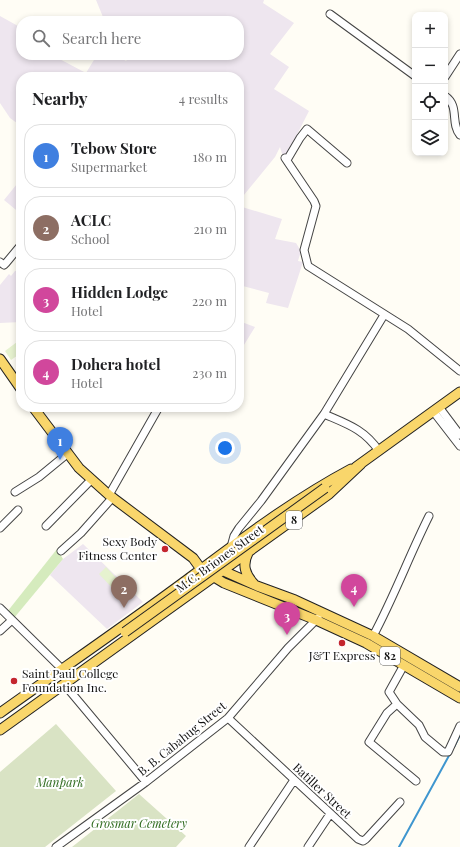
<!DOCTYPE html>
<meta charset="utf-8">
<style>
:root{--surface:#fff;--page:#f2f2f2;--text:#202124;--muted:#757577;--line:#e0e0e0;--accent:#111827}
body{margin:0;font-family:"Playfair Display",serif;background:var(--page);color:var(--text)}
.controls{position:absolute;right:12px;top:12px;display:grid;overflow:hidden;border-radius:8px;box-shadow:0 2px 6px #0003}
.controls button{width:36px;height:36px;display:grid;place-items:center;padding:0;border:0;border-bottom:1px solid var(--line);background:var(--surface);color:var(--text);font:20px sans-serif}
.you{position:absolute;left:225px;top:448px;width:14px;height:14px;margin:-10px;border:3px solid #fff;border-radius:50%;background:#1a73e8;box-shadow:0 0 0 6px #1a73e833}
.badge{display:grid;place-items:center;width:26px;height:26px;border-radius:50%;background:var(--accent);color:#fff;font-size:13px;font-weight:700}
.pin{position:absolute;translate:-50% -33px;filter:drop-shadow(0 1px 2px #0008)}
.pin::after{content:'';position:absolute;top:21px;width:14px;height:12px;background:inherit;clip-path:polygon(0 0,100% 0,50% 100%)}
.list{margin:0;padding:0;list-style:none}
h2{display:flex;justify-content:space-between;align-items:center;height:52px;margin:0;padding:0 16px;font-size:17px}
h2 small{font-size:13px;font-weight:400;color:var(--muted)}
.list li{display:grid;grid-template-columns:26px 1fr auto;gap:12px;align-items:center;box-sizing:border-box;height:64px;margin:0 8px 8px;padding:0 8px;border:1px solid var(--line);border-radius:16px}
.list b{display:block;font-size:15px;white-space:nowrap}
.list p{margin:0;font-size:13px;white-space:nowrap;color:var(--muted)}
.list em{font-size:13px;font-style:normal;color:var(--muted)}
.icon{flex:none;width:22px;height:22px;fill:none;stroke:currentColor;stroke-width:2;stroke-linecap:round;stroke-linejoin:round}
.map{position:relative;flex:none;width:460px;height:847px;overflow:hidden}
.search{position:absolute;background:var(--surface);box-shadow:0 2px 6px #0003;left:16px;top:16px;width:228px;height:44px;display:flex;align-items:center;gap:10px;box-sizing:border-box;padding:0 14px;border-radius:16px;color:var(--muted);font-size:15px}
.panel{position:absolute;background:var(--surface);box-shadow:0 2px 6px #0003;left:16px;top:72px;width:228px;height:340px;border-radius:16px}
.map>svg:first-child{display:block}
.industrial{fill:#eee6ef}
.green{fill:#d5ebbd}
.cemetery{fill:#d9e3c4}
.pitch{fill:#e6f2cf}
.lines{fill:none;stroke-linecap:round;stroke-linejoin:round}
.stream{stroke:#3f96cf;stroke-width:2}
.minor-casing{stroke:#444;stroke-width:9}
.major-casing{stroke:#222;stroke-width:11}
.minor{stroke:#fff;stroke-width:7}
.major{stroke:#f9d66b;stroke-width:9}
.major-bridge-casing{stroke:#222;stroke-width:11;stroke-linecap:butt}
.major-bridge{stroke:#f9d66b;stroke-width:9}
.poi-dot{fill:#c4262e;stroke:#fff;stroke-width:1.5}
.labels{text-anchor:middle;stroke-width:4;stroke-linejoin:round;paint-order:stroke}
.shield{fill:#fff;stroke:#585858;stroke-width:1}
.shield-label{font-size:11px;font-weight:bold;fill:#111}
.poi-label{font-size:12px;fill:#111;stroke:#fff;text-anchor:end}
.street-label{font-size:12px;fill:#111;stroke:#fff}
.park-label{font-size:12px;font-style:italic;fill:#2f6b1f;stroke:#fff}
</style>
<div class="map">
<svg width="460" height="847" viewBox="0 0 460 847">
<rect width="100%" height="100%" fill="#fffdf5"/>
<!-- industrial -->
<path class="industrial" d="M96 0H264L263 3 294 23 270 54 289 67 274 89 309 111 284 160 280 147 275 157 239 201V77H21V126L10 118 0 103V16L18 26 21 30V55H52L86 73 97 55H117L126 61 131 55H239V21H107L103 17Z
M21 179V214L4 200Z
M239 206 282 219 275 239 296 243 301 251 298 261 303 262 288 308 266 303 269 293 239 285Z
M15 271H21V322L0 323V285L9 274 11 276Z
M239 321 255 327 239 353Z
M83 544 143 602 107 629 50 575 63 559Z"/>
<!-- green -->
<path class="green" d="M57 549 63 559 14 618 7 612Z"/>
<!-- cemetery -->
<path class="cemetery" d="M56 724 116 791 45 847H0V772Z
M139 794 186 836 176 847H72Z"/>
<!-- pitch -->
<path class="pitch" d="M21 339V353L11 360 5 351Z
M106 567 123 585 116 592 99 574Z"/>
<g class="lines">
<!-- stream -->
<path class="stream" d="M454 747 460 735
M399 847 451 752"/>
<!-- minor casing -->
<g class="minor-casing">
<path id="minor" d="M330 14 415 76
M445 77 460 54
M445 96C460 106 450 123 460 135
M285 158 314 201 316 206 304 250 308 266 408 329 460 371
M287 160 300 138 307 129 347 163
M0 262 4 265 6 263 21 245
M439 407 460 435
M433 411 460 446
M324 414C347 424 364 429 379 451
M15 492 39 477 67 454
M109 495 159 407
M46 526 91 480
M0 528 18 510
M231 547 234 536 239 528 261 501 324 414 384 315
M61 551 81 533 113 497
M0 608 62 669
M0 631 12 620
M373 636C394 597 409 556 429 516
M404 665 389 692 397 704 419 725 425 737 443 752H448L460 726
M64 684 146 782
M397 704 387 713 369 742 416 781
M228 718 358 839 363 841 366 839 400 802
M56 847 146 782 228 718 288 648 318 618
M249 847 294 780
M308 847 330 814"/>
</g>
<!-- major casing -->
<g class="major-casing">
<path id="major" d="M0 359 21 389
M33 407 79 468 109 495 193 558 201 569 224 583 316 620 366 643 460 698
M356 467 460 392
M248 553C242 565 245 574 254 584
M219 569 257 586 295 600 373 636 460 687
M0 713C63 668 126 625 188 579 240 540 293 500 351 469
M0 730 329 494 361 464"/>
</g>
<!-- minor -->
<use href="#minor" class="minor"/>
<!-- major -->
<use href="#major" class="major"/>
<!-- major-bridge casing -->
<g class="major-bridge-casing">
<path id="major-bridge" d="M125 632 325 488"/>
</g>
<!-- major-bridge -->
<use href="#major-bridge" class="major-bridge"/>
</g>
<!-- markers -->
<g class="poi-dot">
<circle cx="165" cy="549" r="4"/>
<circle cx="342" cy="643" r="4"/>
<circle cx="14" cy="681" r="4"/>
</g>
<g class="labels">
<!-- shield labels -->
<g class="shield">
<rect x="286" y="511" width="16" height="18" rx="3"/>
<rect x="380" y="647" width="20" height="18" rx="3"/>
</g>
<g class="shield-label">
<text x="294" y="524">8</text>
<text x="390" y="660">82</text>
</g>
<!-- poi labels -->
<g class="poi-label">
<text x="157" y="546">Sexy Body<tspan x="157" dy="14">Fitness Center</tspan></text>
<text x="342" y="660" text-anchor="middle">J&amp;T Express</text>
<text x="22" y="678" text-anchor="start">Saint Paul College<tspan x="22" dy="14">Foundation Inc.</tspan></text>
</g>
<!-- street labels -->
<g class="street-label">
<text transform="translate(220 559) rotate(-36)" y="4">M.C. Briones Street</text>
<text transform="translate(182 739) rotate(-39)" y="4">B. B. Cabahug Street</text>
<text transform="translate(322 791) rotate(43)" y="4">Batiller Street</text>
</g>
<!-- park labels -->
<g class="park-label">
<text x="60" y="787">Manpark</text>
<text x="139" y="828">Grosmar Cemetery</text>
</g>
</g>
</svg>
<div class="controls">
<button>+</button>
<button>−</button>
<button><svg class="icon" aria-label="locate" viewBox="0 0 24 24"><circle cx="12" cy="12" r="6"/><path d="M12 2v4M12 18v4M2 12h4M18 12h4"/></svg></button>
<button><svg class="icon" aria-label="layers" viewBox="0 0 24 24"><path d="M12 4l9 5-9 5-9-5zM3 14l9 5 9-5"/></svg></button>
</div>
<div class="you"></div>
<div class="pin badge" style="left:60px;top:460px;background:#3f7fe0">1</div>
<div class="pin badge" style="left:124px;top:608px;background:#8d6e63">2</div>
<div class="pin badge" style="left:287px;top:635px;background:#d1479c">3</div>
<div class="pin badge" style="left:354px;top:607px;background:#d1479c">4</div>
<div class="search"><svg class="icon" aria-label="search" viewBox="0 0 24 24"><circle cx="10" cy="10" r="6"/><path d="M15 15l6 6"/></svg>Search here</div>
<section class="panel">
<h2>Nearby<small>4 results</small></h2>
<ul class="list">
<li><span class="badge" style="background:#3f7fe0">1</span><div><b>Tebow Store</b><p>Supermarket</p></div><em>180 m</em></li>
<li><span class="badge" style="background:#8d6e63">2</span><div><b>ACLC</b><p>School</p></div><em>210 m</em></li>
<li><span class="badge" style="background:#d1479c">3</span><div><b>Hidden Lodge</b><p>Hotel</p></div><em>220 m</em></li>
<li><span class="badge" style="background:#d1479c">4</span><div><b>Dohera hotel</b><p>Hotel</p></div><em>230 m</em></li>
</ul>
</section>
</div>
